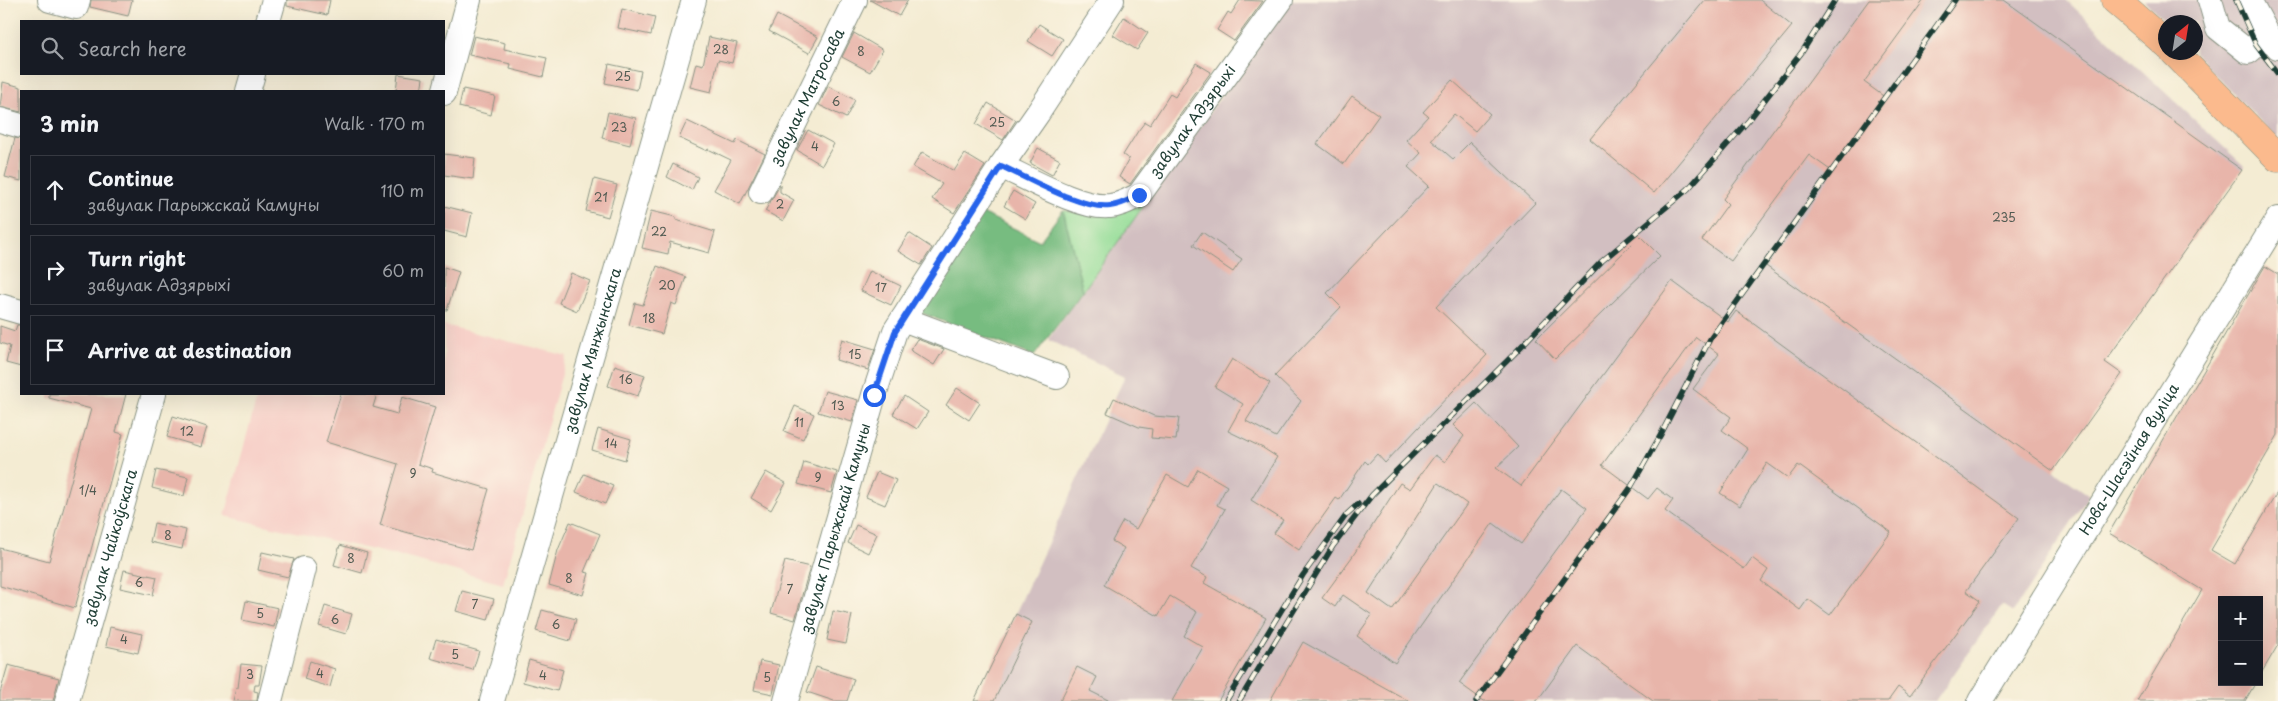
<!DOCTYPE html>
<meta charset="utf-8">
<style>
:root{--surface:#171b24;--page:#242831;--text:#f1f3f6;--muted:#9ea1a6;--line:#363941}
body{margin:0;font-family:"Playpen Sans",sans-serif;background:var(--page);color:var(--text)}
.controls{position:absolute;right:15px;bottom:15px;display:grid;overflow:hidden;border-radius:0px;box-shadow:0 5px 20px #0002}
.controls button{width:45px;height:45px;display:grid;place-items:center;padding:0;border:0;border-bottom:1px solid var(--line);background:var(--surface);color:var(--text);font:25px sans-serif}
.compass{position:absolute;left:2158px;top:15px;width:45px;height:45px;border-radius:50%;background:var(--surface);box-shadow:0 5px 20px #0002;rotate:30deg}
.stop{position:absolute;width:15px;height:15px;margin:-11px;border:4px solid #2563eb;border-radius:50%;background:#fff}
.stop.end{background:#2563eb;border-color:#fff;box-shadow:0 1px 5px #0008}
.list{margin:0;padding:0;list-style:none}
h2{display:flex;justify-content:space-between;align-items:center;height:65px;margin:0;padding:0 20px;font-size:21px}
h2 small{font-size:16px;font-weight:400;color:var(--muted)}
.list li{display:grid;grid-template-columns:32px 1fr auto;gap:15px;align-items:center;box-sizing:border-box;height:70px;margin:0 10px 10px;padding:0 10px;border:1px solid var(--line);border-radius:0px}
.list b{display:block;font-size:19px;white-space:nowrap}
.list p{margin:0;font-size:16px;white-space:nowrap;color:var(--muted)}
.list em{font-size:16px;font-style:normal;color:var(--muted)}
.icon{flex:none;width:28px;height:28px;fill:none;stroke:currentColor;stroke-width:2;stroke-linecap:round;stroke-linejoin:round}
.map{position:relative;flex:none;width:2278px;height:701px;overflow:hidden}
.search{position:absolute;background:var(--surface);box-shadow:0 5px 20px #0002;left:20px;top:20px;width:425px;height:55px;display:flex;align-items:center;gap:12px;box-sizing:border-box;padding:0 18px;border-radius:0px;color:var(--muted);font-size:19px}
.panel{position:absolute;background:var(--surface);box-shadow:0 5px 20px #0002;left:20px;top:90px;width:425px;height:305px;border-radius:0px}
.map>svg:first-child{display:block}
.built{fill:#f7d1c9}
.industrial{fill:#d2bfc1}
.green{fill:#94dd98;stroke:#5a8d66}
.forest{fill:#77bc80;stroke:#4b7c5a}
.building{fill:#e8b5aa;fill-rule:evenodd}
.lines{fill:none;stroke-linecap:round;stroke-linejoin:round}
.minor-casing{stroke:#8a9484;stroke-width:26}
.major-casing{stroke:#8a9484;stroke-width:29}
.minor{stroke:#fff;stroke-width:24}
.major{stroke:#fbba8d;stroke-width:28}
.rail-casing{stroke:#1f3d34;stroke-width:5.5}
.rail{stroke:#fcf5e5;stroke-width:4;stroke-dasharray:11;stroke-linecap:butt}
.route{stroke:#2563eb;stroke-width:6}
.labels{text-anchor:middle;stroke-width:4.5;stroke-linejoin:round;paint-order:stroke}
.number-label{font-size:12px;fill:#515b52}
.street-label{font-size:15px;fill:#1f3d34;stroke:#fcf5e5}
</style>
<div class="map">
<svg width="2278" height="701" viewBox="0 0 2278 701">
<rect width="100%" height="100%" fill="#fcf5e5"/>
<filter id="ink" filterUnits="userSpaceOnUse"><feTurbulence type="fractalNoise" baseFrequency=".02" numOctaves="2"/><feDisplacementMap in="SourceGraphic" scale="10" xChannelSelector="R" yChannelSelector="G"/><feConvolveMatrix kernelMatrix="1 2 1 2 8 2 1 2 1" color-interpolation-filters="sRGB"/></filter>
<filter id="wash" filterUnits="userSpaceOnUse"><feTurbulence type="fractalNoise" baseFrequency=".0096" numOctaves="4" result="noise"/><feDisplacementMap in="SourceGraphic" scale="20" xChannelSelector="R" yChannelSelector="G"/><feGaussianBlur stdDeviation="1.12" result="paint"/><feColorMatrix in="noise" values="0 0 0 0 0 0 0 0 0 0 0 0 0 0 0 0 0 1.4 0 .05"/><feComposite in="paint" operator="in"/></filter>
<g filter="url(#wash)">
<rect width="100%" height="100%" fill="#f4ecd3"/>
<!-- built -->
<path class="built" d="M444 325 567 356 503 584 412 559 225 516 258 394H444Z"/>
<!-- industrial -->
<path class="industrial" d="M1290 0H2066L2244 166 2105 362 2122 374 2053 470 2089 495 2013 612 2002 605 1935 701H975L1125 376 1048 340Z
M2144 0H2278V139L2194 53 2196 22H2166Z"/>
<!-- green -->
<path class="green" d="M1147 201 1083 291 1063 210 1094 216Z"/>
<!-- forest -->
<path class="forest" d="M1063 210 1083 291 1034 356 919 312 982 213 1040 241Z"/>
<g id="blocks">
<!-- building -->
<path class="building" d="M91 0H132L128 16 90 7Z
M287 0H330L327 15 287 6Z
M870 0H908L899 16Z
M1240 0 1263 1 1234 41 1217 30 1228 12 1231 14Z
M1705 0H1760L1792 26 1654 193 1590 139Z
M1869 0H1924L1864 82 1886 98 1956 0H2004L2242 170 2105 362 2122 374 2053 471 1766 266 1833 172 1809 155 1731 261 1702 240 1728 204 1723 199Z
M622 9 655 17 651 35 618 28Z
M777 15 818 37 809 53 769 31Z
M1124 17 1148 33 1137 50 1113 35Z
M1039 24 1063 39 1052 56 1028 41Z
M854 33 883 50 870 72 842 57Z
M474 36 505 43 504 49 547 58 543 77 510 69 511 64 469 55Z
M709 37 737 43 732 63 718 60 711 92 690 87 696 63 703 65Z
M1196 63 1211 72 1130 184 1119 177 1129 159 1123 155 1138 131 1145 122 1150 125 1170 94 1175 97Z
M609 64 641 71 637 90 605 83Z
M398 74 423 78 421 91H396Z
M1452 80 1490 114 1475 131 1454 114 1431 140 1453 159 1470 142 1535 203 1436 307 1487 355 1385 463 1377 454 1368 464 1365 461 1339 500 1336 498 1299 550 1274 533 1283 520 1251 500 1277 457 1263 448 1228 431 1243 404 1215 387 1232 359 1270 383 1246 421 1276 437 1301 401 1275 376 1341 307 1327 293 1429 186 1408 167 1421 153 1406 140 1428 116 1423 112Z
M3 82 21 87V112L0 107Z
M828 86 855 100 846 118 819 105Z
M463 89 495 96 491 115 459 107Z
M1352 96 1379 115 1344 164 1317 144Z
M988 103 1016 120 1003 140 976 124Z
M608 112 636 118 630 145 602 138Z
M687 121 735 144 737 140 765 154 740 204 714 190 731 160 708 149 707 151 679 138Z
M808 130 834 144 822 165 797 150Z
M15 138 21 139V181L5 177Z
M1038 148 1060 160 1052 175 1030 163Z
M922 152 954 171 965 154 985 166 954 213 932 199 942 184 913 167Z
M444 154 475 158 473 179 444 175Z
M673 164 698 177 692 190 667 177Z
M594 179 617 185 608 217 586 211Z
M780 185V192L794 200 783 221 765 211Z
M1013 191 1035 204 1026 219 1004 206Z
M444 206 472 213 467 237 444 231Z
M651 211 676 217V220L715 232 709 253 670 242 668 254 642 248Z
M1202 232 1242 259 1233 272 1193 245Z
M909 233 932 248 921 265 898 251Z
M1640 236 1660 256 1555 359 1536 339Z
M657 266 686 277 676 305 671 303 662 334 629 325 635 303 643 305Z
M2265 266 2278 274V435L2211 550 2235 564 2278 491V645L2259 677V600H2222V682H2256L2245 701H2137L2202 590 2109 533Z
M444 267 459 272 447 310H444Z
M870 271 901 286 891 305 861 291Z
M571 273 590 281 577 311 559 303Z
M1672 281 1728 322 1736 311 2019 518 1966 591 1980 601 1910 696 1898 687 1888 701H1653L1577 646 1537 701H1484L1459 683 1587 508 1561 489 1521 544 1493 523 1395 663 1357 636 1372 615 1343 595 1335 607 1322 598 1352 557 1400 483 1410 489 1435 455 1445 462 1464 436 1453 425 1476 403 1518 447 1496 468 1521 486ZM1696 337 1719 354 1693 389 1731 417 1722 430 1748 449 1720 493 1740 506 1767 463 1788 478 1798 465 1891 532 1830 615 1808 599 1800 610 1761 581 1768 570 1752 558 1744 569 1665 511 1673 500 1657 488 1648 499 1602 465ZM1438 483 1467 504 1392 610 1368 593Z
M17 325H21V367L6 363 10 346 0 343V326L15 331Z
M842 339 875 349 868 370 836 360Z
M917 339 944 349 934 365 910 350Z
M615 365 645 375 638 396 608 386Z
M957 388 980 403 969 420 946 405Z
M825 391 858 400 852 422 818 412Z
M49 394H126L116 432 123 434 75 608 0 586V548L49 561 91 409 49 398Z
M341 394H377L373 407 397 414 402 397 435 407 418 464 433 469 432 472 489 489 471 550 380 525 398 464 326 442Z
M904 396 928 412 917 429 893 414Z
M1114 398 1154 416 1179 418 1176 440 1151 438 1152 429 1139 427 1107 413Z
M795 406 814 414 803 439 784 431Z
M173 416 207 427 201 447 167 437Z
M598 429 631 439 625 460 592 450Z
M804 462 837 472 831 493 798 484Z
M1198 469 1227 486 1217 505 1225 509 1191 568 1207 577 1204 583 1266 618 1218 701H1172L1203 647 1184 636 1197 612 1170 596 1158 616 1104 585 1124 548 1112 541 1123 521 1136 529 1167 475 1188 487Z
M156 470 188 477 184 496 152 488Z
M766 472 786 483 771 510 751 498Z
M877 472 896 480 885 505 866 497Z
M584 474 613 486 605 504 576 492Z
M570 522 600 534 584 572 589 573 583 595 549 585 558 550Z
M154 523 186 530 182 549 150 542Z
M856 525 877 534 868 553 848 543Z
M340 545 367 553 362 573 334 565Z
M262 552 294 559 288 577 258 570Z
M785 561 810 567 795 620 771 613Z
M124 570 157 577 153 595 120 588Z
M462 591 494 599 488 620 456 611Z
M246 601 278 608 274 627 242 620Z
M325 606 352 614 346 634 319 626Z
M542 610 576 619 570 641 536 631Z
M833 611 852 615 846 644 827 640Z
M1016 614 1032 622 994 701H974Z
M110 627 142 634 138 653 106 646Z
M436 639 479 651 473 670 430 658Z
M1303 642 1409 701H1270Z
M529 660 563 670 557 691 523 682Z
M310 661 335 669 330 687 304 679Z
M760 661 779 665 773 694 754 690Z
M241 664 262 666 259 685H255L254 691 258 692 257 701H233L236 688H238Z
M8 665 59 678 53 701H0V693Z
M816 667 854 679 847 701H834L807 692Z
M1077 667 1097 677 1090 691 1110 701H1060Z"/>
</g>
</g>
<g filter="url(#ink)">
<use href="#blocks" fill-opacity="0" stroke="#8a9484" stroke-width="1"/>
<g class="lines">
<!-- minor casing -->
<g class="minor-casing">
<g id="minor">
<path d="M50 0 76 7 78 0"/>
<path d="M2210 0 2218 28 2248 52 2268 35"/>
<path d="M2249 0 2268 35 2278 47"/>
<path d="M268 21 274 0"/>
<path d="M248 91 253 74"/>
<path d="M444 93 469 0"/>
<path d="M0 120 21 126"/>
<path id="s1" d="M1001 166C1027 178 1083 210 1110 206 1121 205 1129 200 1139 195L1281 0"/>
<path id="s2" d="M761 192 855 0"/>
<path d="M0 306 21 312"/>
<path d="M903 319 1057 377"/>
<path id="s3" d="M67 701 154 394"/>
<path d="M270 701 304 569"/>
<path id="s4" d="M492 701 694 0"/>
<path id="s5" d="M786 701 874 395 895 331 1001 166 1038 113 1112 0"/>
<path id="s6" d="M1980 701 2278 219"/>
</g>
</g>
<!-- major casing -->
<g class="major-casing">
<path id="major" d="M2115 0 2166 44
M2174 52 2278 158"/>
</g>
<!-- minor -->
<use href="#minor" class="minor"/>
<!-- major -->
<use href="#major" class="major"/>
<!-- rail casing -->
<g class="rail-casing">
<path id="rail" d="M2236 0 2256 45 2278 74
M1226 701 1303 575 1347 514 1358 504
M1239 701 1333 546 1372 495 1514 354 1602 261 1688 189 1749 120 1802 52 1835 0
M1476 701 1631 487 1660 436 1710 339 1955 0"/>
</g>
<!-- rail -->
<use href="#rail" class="rail"/>
</g>
</g>
<g class="lines" filter="url(#ink)">
<!-- route -->
<path class="route" d="M874 395 895 332 1001 166C1028 178 1083 210 1110 206 1121 205 1129 200 1139 195"/>
</g>
<g class="labels">
<!-- number labels -->
<g class="number-label">
<text x="721" y="54">28</text>
<text x="861" y="56">8</text>
<text x="623" y="81">25</text>
<text x="836" y="106">6</text>
<text x="997" y="127">25</text>
<text x="619" y="132">23</text>
<text x="815" y="151">4</text>
<text x="601" y="202">21</text>
<text x="780" y="209">2</text>
<text x="2004" y="222">235</text>
<text x="659" y="236">22</text>
<text x="667" y="290">20</text>
<text x="881" y="292">17</text>
<text x="649" y="323">18</text>
<text x="855" y="359">15</text>
<text x="626" y="384">16</text>
<text x="838" y="410">13</text>
<text x="799" y="427">11</text>
<text x="187" y="436">12</text>
<text x="611" y="448">14</text>
<text x="413" y="478">9</text>
<text x="818" y="482">9</text>
<text x="88" y="495">1/4</text>
<text x="168" y="540">8</text>
<text x="351" y="563">8</text>
<text x="569" y="583">8</text>
<text x="139" y="587">6</text>
<text x="790" y="594">7</text>
<text x="475" y="609">7</text>
<text x="260" y="618">5</text>
<text x="335" y="624">6</text>
<text x="556" y="629">6</text>
<text x="124" y="644">4</text>
<text x="455" y="659">5</text>
<text x="320" y="678">4</text>
<text x="250" y="679">3</text>
<text x="543" y="680">4</text>
<text x="767" y="682">5</text>
</g>
<!-- street labels -->
<g class="street-label">
<text dy="5" stroke="none"><textPath href="#s2" startOffset="106">завулак Матросава</textPath></text>
<text dy="5" stroke="none"><textPath href="#s1" startOffset="240">завулак Адзярыхі</textPath></text>
<text dy="5" stroke="none"><textPath href="#s4" startOffset="365">завулак Мянжынскага</textPath></text>
<text dy="5" stroke="none"><textPath href="#s6" startOffset="284">Нова-Шасэйная вуліца</textPath></text>
<text dy="5" stroke="none"><textPath href="#s5" startOffset="180">завулак Парыжскай Камуны</textPath></text>
<text dy="5" stroke="none"><textPath href="#s3" startOffset="160">завулак Чайкоўскага</textPath></text>
</g>
</g>
</svg>
<div class="controls">
<button>+</button>
<button>−</button>
</div>
<svg class="compass" viewBox="-18 -18 36 36"><path d="M0-13l5 13h-10z" fill="#e53935"/><path d="M0 13l5-13h-10z" fill="#9ea1a6"/></svg>
<div class="stop" style="left:874px;top:395px"></div>
<div class="stop end" style="left:1139px;top:195px"></div>
<div class="search"><svg class="icon" aria-label="search" viewBox="0 0 24 24"><circle cx="10" cy="10" r="6"/><path d="M15 15l6 6"/></svg>Search here</div>
<section class="panel">
<h2>3 min<small>Walk · 170 m</small></h2>
<ul class="list">
<li><svg class="icon" aria-label="ahead" viewBox="0 0 24 24"><path d="M12 20V5M6 11l6-6 6 6"/></svg><div><b>Continue</b><p>завулак Парыжскай Камуны</p></div><em>110 m</em></li>
<li><svg class="icon" aria-label="right" viewBox="0 0 24 24"><path d="M7 20v-9h11M14 6l5 5-5 5"/></svg><div><b>Turn right</b><p>завулак Адзярыхі</p></div><em>60 m</em></li>
<li><svg class="icon" aria-label="arrive" viewBox="0 0 24 24"><path d="M6 21V4h12l-3 4 3 4H6"/></svg><div><b>Arrive at destination</b></div></li>
</ul>
</section>
</div>
